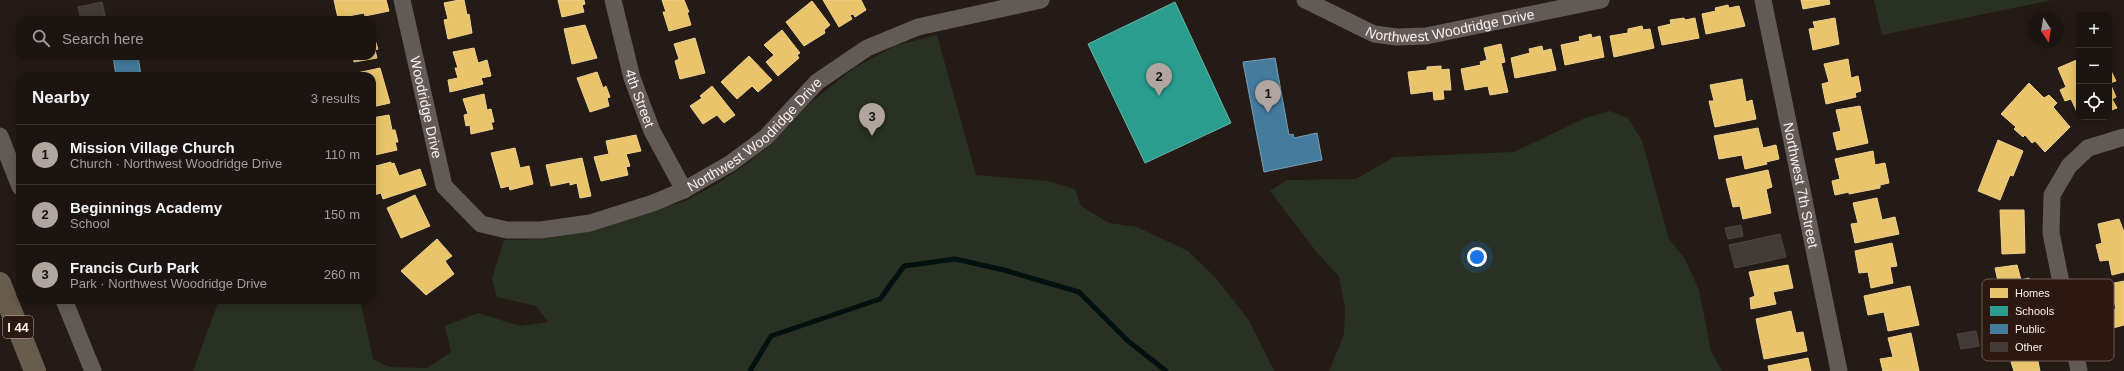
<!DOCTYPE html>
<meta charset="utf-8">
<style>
:root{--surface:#1c1410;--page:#29211e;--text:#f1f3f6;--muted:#a09e9f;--line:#3a3330;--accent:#b1a59f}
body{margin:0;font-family:Arial,sans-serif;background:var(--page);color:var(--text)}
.controls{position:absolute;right:12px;top:12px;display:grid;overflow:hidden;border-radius:8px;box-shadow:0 2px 10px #0003}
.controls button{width:36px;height:36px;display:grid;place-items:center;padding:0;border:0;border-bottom:1px solid var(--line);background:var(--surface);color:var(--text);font:20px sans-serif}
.compass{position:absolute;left:2028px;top:12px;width:36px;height:36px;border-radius:50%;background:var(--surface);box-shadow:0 2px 10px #0003;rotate:168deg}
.you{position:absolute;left:1477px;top:257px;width:14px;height:14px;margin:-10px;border:3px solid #fff;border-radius:50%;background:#1a73e8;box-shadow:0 0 0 6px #1a73e833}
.badge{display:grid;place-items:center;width:26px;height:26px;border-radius:50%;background:var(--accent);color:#111;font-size:13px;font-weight:700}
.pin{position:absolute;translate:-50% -33px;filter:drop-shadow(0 1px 2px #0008)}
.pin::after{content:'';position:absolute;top:21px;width:14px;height:12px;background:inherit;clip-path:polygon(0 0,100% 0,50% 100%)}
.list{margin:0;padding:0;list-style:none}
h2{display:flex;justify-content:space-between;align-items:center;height:52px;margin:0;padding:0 16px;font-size:17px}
h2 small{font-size:13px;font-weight:400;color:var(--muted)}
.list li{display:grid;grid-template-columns:26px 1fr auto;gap:12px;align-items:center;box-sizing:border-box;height:60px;padding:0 16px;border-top:1px solid var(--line)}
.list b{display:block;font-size:15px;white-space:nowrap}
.list p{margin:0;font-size:13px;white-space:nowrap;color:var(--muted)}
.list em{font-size:13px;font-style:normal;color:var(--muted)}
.icon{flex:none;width:22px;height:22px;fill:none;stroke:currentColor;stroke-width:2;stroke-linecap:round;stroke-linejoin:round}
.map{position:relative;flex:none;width:2124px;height:371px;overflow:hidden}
.search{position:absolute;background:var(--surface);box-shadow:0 2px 10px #0003;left:16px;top:16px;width:360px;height:44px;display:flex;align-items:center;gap:10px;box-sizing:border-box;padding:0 14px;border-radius:12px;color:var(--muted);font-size:15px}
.panel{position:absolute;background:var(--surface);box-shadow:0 2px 10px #0003;left:16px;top:72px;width:360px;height:232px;border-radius:12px}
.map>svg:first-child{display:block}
.green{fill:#293122}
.homes{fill:#e9c46a;stroke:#efd190}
.schools{fill:#2a9d8f;stroke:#69b6aa}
.public{fill:#457b9d;stroke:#7c9eb4}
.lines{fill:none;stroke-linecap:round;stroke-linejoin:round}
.stream{stroke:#031010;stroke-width:5}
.building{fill:#423a34;stroke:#4d4540}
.street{stroke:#625a56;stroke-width:17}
.highway{stroke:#685c4d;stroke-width:22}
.labels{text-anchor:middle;stroke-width:4;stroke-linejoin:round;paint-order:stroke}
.shield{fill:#2b1810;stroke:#beaea8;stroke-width:1}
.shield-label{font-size:13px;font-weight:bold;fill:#fdefe9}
.street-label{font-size:14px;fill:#fdefe9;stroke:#2b1810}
.key{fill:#2b1810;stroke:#6a5851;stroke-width:1}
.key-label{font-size:11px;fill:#fdefe9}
</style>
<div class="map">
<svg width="2124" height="371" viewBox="0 0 2124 371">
<rect width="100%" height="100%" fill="#251b16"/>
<!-- green -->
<path class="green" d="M1874 0H2052L1882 35Z
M937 35 976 175 1047 181 1075 189 1081 206 1109 223 1137 227 1188 251 1215 277 1248 319 1274 371H193L219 300H360L373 359 389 367 427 368 451 352 445 326 478 313 520 326 548 322 536 306 497 297 492 279 504 240 544 239 589 229 685 201 720 182 745 165 770 145 810 103 854 68 897 45Z
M1610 111 1628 118 1642 141 1669 239 1685 259 1699 290 1711 351 1722 371H1329L1344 335 1345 308 1339 276 1318 254 1270 191 1287 180 1356 179 1394 157 1514 152 1585 118Z"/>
<!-- homes -->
<path class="homes" d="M334 0H386L389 11 365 16 364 13 338 18Z
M459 0H464L467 15 469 14 472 33 448 39 444 20 448 19 444 3Z
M558 0H584L585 4 582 5 584 12 562 17Z
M662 0H684L689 12H687L691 25 669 31 663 12H666Z
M823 0H861L866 10 855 17 853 14 850 15 852 19 839 27Z
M1801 0H1829L1830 4 1803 9Z
M812 1 830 25 824 30 825 33 804 46 786 22Z
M1728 5 1729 8 1739 6 1745 26 1706 34 1702 14 1716 11 1715 8Z
M1684 18 1685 20 1695 18 1699 38 1662 45 1658 27 1671 24 1670 20Z
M1835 18 1839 44 1813 50 1809 29 1815 28 1813 22Z
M585 25 597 58 572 64 564 29Z
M1642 26 1643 30 1650 29 1654 48 1614 57 1610 36 1628 33V29Z
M782 30 800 53 797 55 799 58 778 76 766 62 774 55 764 45Z
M1591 34 1592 38 1600 36 1604 57 1565 65 1561 45 1580 41 1579 37Z
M695 38 705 73 680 79 675 61 679 59 674 44Z
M372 39 375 40 378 49 375 50 377 58 354 62 353 56H372Z
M1501 44 1505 62 1501 63 1508 92 1490 95 1488 86 1465 90 1461 69 1481 65 1480 62 1487 60 1484 48Z
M1542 46 1543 51 1551 49 1556 70 1515 78 1511 58 1530 53 1529 49Z
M474 48 478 63 487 60 491 76 481 78 483 84 450 92 448 80 458 78 455 68H458L453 52Z
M749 56 772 80 758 92 752 86 737 99 721 82Z
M1848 59 1851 78 1858 76 1861 91 1855 93 1856 97 1826 104 1822 84 1829 82 1824 64Z
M2079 59V111L2077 112 2071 99 2065 101 2060 90 2066 87 2058 68Z
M1441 66V70L1449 69 1451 90H1443L1444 99 1434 100 1433 91 1411 94 1408 72 1427 70V67Z
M380 68 390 103 372 107V76H358L357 73Z
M2110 69 2116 81 2110 83 2116 97 2112 99 2117 108 2109 111Z
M597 72 603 88 606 86 610 97 607 98 609 106 590 112 577 78Z
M1742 79 1746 102 1752 100 1756 119 1715 127 1709 101H1714L1710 85Z
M2029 83 2044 98 2049 95 2057 103 2053 107 2070 127 2045 152 2035 141 2032 143 2025 135 2023 137 2014 129 2016 127 2001 114Z
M712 86 735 115 724 123 717 115 703 124 690 106 702 98 700 96Z
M484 94 487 110 491 109 494 122H491L493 129 471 134 470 125 466 126 464 115 468 114 463 99Z
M1860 106 1868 143 1837 150 1833 133 1841 131 1836 110Z
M389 115 392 130H395L398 142H395L397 150 375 155 372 141V118Z
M1758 128 1763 148 1776 145 1779 159 1766 162 1767 164 1745 169 1742 155 1719 159 1714 136Z
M636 135 641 151 626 154 630 166 626 167 628 175 601 181 594 157 609 154 606 141Z
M1998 140 2023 151 2013 176 2010 175 2000 200 1978 191Z
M515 148 520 168 529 166 533 184 510 190 509 186 501 188 491 153Z
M1873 151 1875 165 1885 163 1889 183 1880 185V188L1849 194V192L1835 195 1832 181 1840 179 1835 159Z
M582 158 591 196 580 198 577 183 570 185V182L551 186 546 165Z
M391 162V164L394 163 399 176 420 169 426 185 383 199 381 193 374 195 372 185 377 183 372 167Z
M1768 170 1772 187 1766 189 1771 213 1743 219 1740 206 1733 207 1726 179Z
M415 195 430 226 401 238 387 208Z
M1877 198 1882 220 1895 217 1899 234 1855 243 1851 224 1858 223 1853 203Z
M2000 210H2024L2025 253 2002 254Z
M2119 219 2124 232V272L2112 275 2109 260 2100 261 2096 245 2102 243 2098 224Z
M437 239 452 256 445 261 454 274 426 295 401 271Z
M1892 243 1897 266 1890 267 1893 283 1871 288 1868 272 1859 273 1855 251Z
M1788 265 1793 288 1773 292 1776 304 1751 309 1750 298 1755 296 1749 272Z
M2017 265 2021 280 2029 278 2030 283 2044 280 2048 292 2033 295V298L2003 303 1995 268Z
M2124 281V325L2109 329 2104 312 2116 309 2110 284Z
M1910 286 1919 325 1888 331 1884 312 1868 315 1864 296Z
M1791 311 1796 333 1803 332 1807 351 1764 359 1756 319Z
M1911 333 1919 371H1883L1880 359 1893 357 1888 338Z
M2037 357 2040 371H2014L2011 362Z
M1808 358 1811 371H1769L1768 366Z"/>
<!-- schools -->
<path class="schools" d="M1175 2 1231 123 1145 163 1088 44Z"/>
<!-- public -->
<path class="public" d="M113 56H138L141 76H116Z
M1275 58 1289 135 1293 134 1294 138 1317 133 1322 160 1264 172 1243 62Z"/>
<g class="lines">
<!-- stream -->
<path class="stream" d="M750 371 771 336 880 299 904 266 955 259 1004 270 1079 292 1128 341 1166 371"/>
</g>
<!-- building -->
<path class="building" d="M102 2 106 20H81L78 7Z
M1741 225 1743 236 1728 239 1725 228Z
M1780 234 1786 257 1735 268 1729 245Z
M1976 331 1979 346 1961 349 1957 334Z"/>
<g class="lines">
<!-- street -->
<g class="street">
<path id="s1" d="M402 0 444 186 481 224 507 230H541L590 223 653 203 684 190 731 163 766 137 817 82 867 48 918 27 1041 0"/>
<path id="s2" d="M613 0 632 78 652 131 684 190"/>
<path id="s3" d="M1305 0 1374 34 1397 37 1426 36 1601 0"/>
<path id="s4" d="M1763 0 1839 371"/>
<path d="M0 136 20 187"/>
<path d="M64 300 93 371"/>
<path d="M2079 371 2051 233 2052 195 2069 166 2088 148 2124 137"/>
</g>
<!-- highway -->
<path class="highway" d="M0 283 35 371"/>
</g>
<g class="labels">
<!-- shield labels -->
<rect class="shield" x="3" y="316" width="30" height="22" rx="3"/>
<g class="shield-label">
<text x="18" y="332">I 44</text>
</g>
<!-- street labels -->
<g class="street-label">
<text dy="5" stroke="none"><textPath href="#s3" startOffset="154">Northwest Woodridge Drive</textPath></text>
<text dy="5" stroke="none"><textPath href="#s2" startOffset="102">4th Street</textPath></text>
<text dy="5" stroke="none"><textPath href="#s1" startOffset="110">Woodridge Drive</textPath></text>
<text dy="5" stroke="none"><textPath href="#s1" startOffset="544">Northwest Woodridge Drive</textPath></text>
<text dy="5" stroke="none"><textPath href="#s4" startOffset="189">Northwest 7th Street</textPath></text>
</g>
</g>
<!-- legend -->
<rect x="1982" y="279" width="132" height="82" rx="6" class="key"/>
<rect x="1990" y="288" width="18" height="10" fill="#e9c46a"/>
<rect x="1990" y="306" width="18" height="10" fill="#2a9d8f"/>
<rect x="1990" y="324" width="18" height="10" fill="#457b9d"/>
<rect x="1990" y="342" width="18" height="10" fill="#423a34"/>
<g class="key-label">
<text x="2015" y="297">Homes</text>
<text x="2015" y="315">Schools</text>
<text x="2015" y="333">Public</text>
<text x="2015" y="351">Other</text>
</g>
</svg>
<div class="controls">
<button>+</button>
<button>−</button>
<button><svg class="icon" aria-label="locate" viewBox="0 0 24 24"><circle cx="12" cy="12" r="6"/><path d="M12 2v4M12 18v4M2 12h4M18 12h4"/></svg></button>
</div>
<svg class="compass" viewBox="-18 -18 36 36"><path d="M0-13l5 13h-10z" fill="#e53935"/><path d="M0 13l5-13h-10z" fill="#a09e9f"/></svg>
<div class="you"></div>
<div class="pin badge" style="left:1268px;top:113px">1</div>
<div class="pin badge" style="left:1159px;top:96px">2</div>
<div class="pin badge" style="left:872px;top:136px">3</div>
<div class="search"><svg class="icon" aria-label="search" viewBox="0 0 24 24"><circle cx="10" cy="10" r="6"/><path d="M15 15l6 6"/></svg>Search here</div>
<section class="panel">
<h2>Nearby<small>3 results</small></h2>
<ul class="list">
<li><span class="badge">1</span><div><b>Mission Village Church</b><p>Church · Northwest Woodridge Drive</p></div><em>110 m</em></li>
<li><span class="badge">2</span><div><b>Beginnings Academy</b><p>School</p></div><em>150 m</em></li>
<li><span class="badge">3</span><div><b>Francis Curb Park</b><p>Park · Northwest Woodridge Drive</p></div><em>260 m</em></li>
</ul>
</section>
</div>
